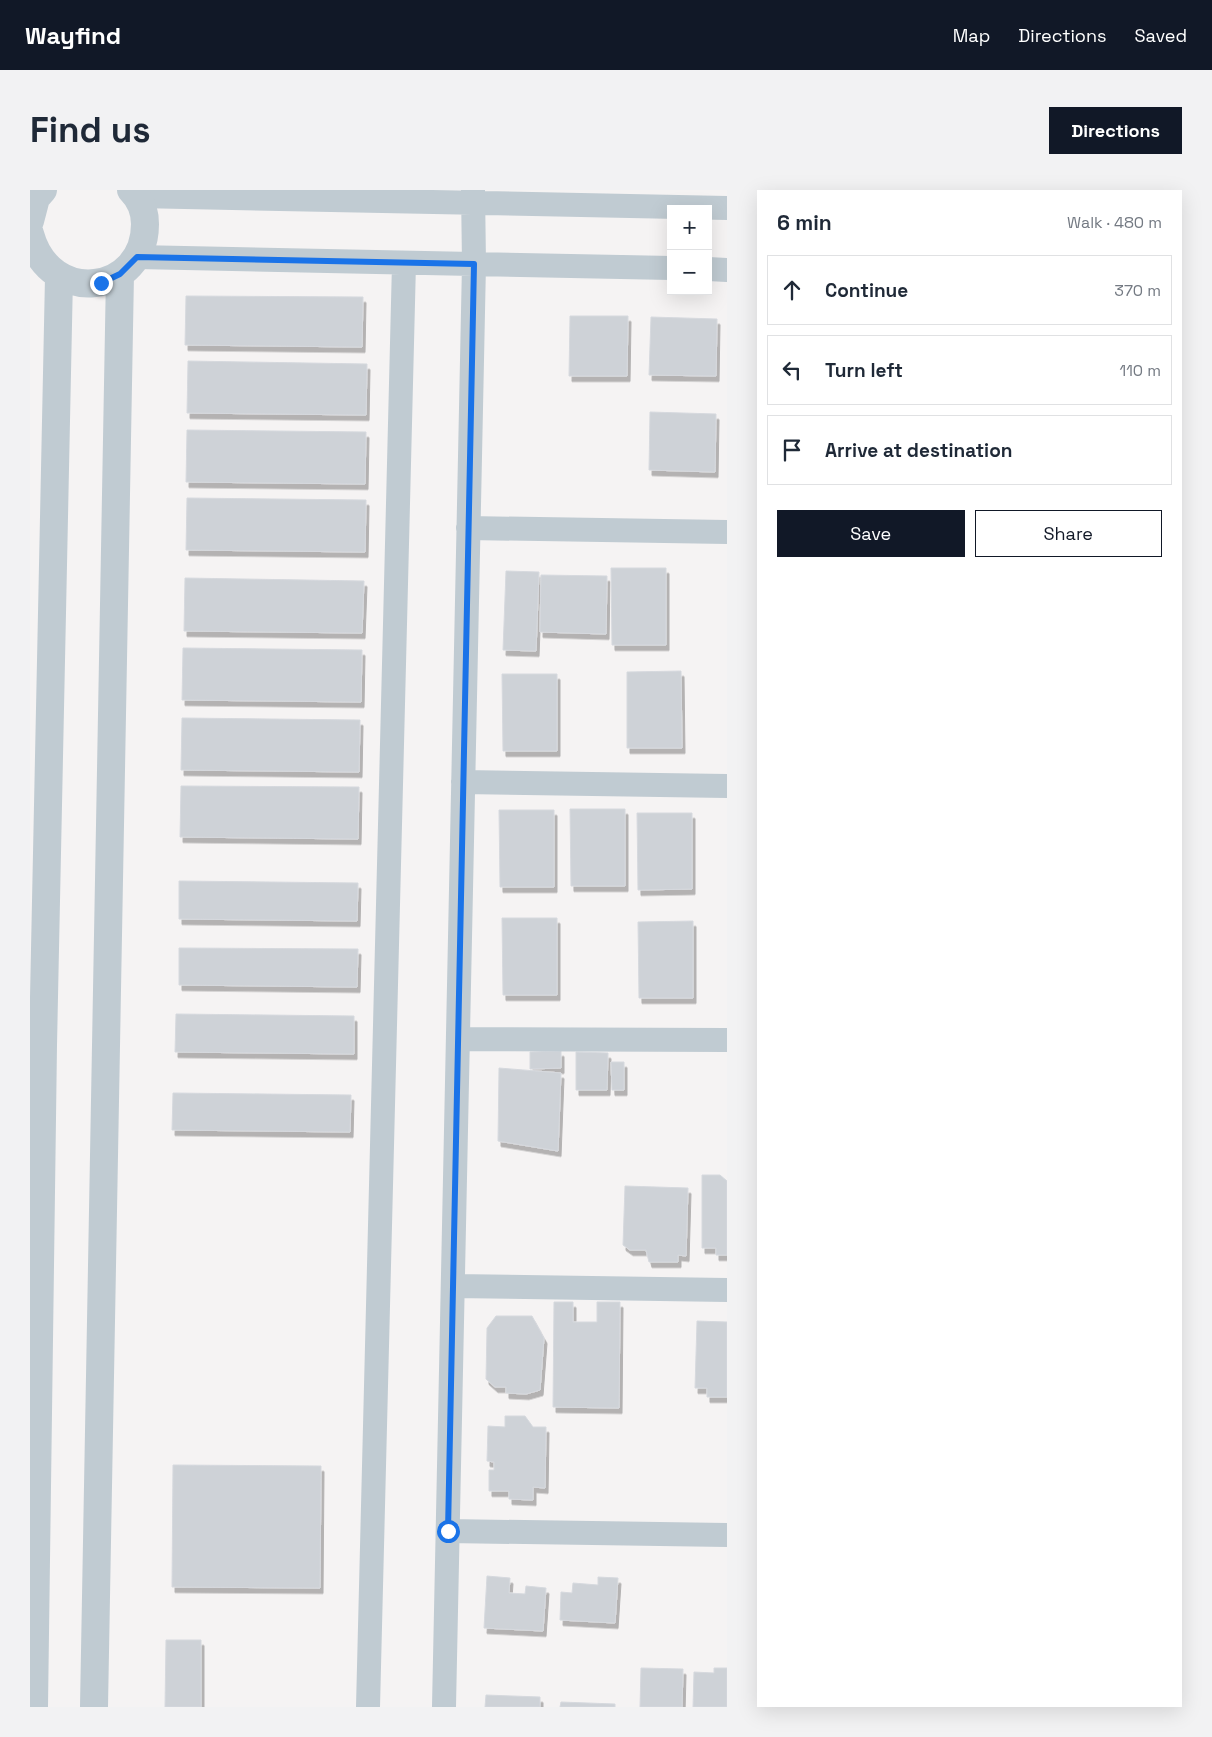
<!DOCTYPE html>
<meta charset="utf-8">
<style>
:root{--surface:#fff;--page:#f2f2f3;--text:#1f2937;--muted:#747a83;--line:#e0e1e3;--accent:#111827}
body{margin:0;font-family:"Space Grotesk",sans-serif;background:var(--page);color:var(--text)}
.controls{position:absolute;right:15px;top:15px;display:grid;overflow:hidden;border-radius:0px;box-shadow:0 5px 20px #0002}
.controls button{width:45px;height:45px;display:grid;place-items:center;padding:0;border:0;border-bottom:1px solid var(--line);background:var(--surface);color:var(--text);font:25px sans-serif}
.stop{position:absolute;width:15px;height:15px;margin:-11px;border:4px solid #1a73e8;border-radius:50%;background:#fff}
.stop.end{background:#1a73e8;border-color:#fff;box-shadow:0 1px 5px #0008}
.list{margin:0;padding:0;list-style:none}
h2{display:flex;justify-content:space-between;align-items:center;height:65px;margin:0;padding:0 20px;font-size:21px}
h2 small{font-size:16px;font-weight:400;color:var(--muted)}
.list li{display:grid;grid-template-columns:32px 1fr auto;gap:15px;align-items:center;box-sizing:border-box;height:70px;margin:0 10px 10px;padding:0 10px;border:1px solid var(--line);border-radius:0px}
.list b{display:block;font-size:19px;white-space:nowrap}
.list em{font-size:16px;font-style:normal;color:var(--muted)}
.actions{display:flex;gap:10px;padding:15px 20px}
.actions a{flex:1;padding:11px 0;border:1px solid var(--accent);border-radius:0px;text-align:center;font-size:18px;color:var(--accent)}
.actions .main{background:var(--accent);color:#fff}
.icon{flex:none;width:28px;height:28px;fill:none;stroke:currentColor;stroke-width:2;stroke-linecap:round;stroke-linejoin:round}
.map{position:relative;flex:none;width:697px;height:1517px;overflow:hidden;border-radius:0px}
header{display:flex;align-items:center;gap:30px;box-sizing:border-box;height:70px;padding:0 25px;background:var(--accent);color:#fff}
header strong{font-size:24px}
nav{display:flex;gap:28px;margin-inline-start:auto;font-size:18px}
.intro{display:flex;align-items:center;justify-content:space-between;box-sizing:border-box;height:120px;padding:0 30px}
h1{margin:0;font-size:35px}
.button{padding:12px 22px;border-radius:0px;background:var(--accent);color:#fff;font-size:18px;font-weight:700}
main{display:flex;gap:30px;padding:0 30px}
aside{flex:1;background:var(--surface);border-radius:0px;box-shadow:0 5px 20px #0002}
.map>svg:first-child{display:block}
.building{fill:#ced2d7;stroke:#d6d9de;filter:url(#shadow)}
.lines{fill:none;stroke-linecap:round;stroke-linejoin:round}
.minor{stroke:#c0cbd2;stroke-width:24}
.tertiary{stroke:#c0cbd2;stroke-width:28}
.route{stroke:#1a73e8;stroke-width:6}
</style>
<header>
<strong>Wayfind</strong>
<nav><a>Map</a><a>Directions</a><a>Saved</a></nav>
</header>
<div class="intro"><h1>Find us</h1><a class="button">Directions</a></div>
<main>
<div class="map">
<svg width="697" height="1517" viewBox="0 0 697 1517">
<defs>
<filter id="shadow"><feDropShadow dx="3" dy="5.5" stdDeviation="0" flood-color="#0004"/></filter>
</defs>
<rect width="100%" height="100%" fill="#f5f3f3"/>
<!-- building -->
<path class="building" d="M156 106 333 107 332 157 155 155Z
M540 126H598L597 186H539Z
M621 127 687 129 686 186 619 185Z
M158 171 337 174 336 225 157 223Z
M620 222 686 224 685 282 619 280Z
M157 240 336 242 335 294 156 292Z
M157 308 336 310 335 362 156 360Z
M581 378H636V455H582Z
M476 381 509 382 506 461 473 460Z
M511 385 577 386 576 444 510 442Z
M155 388 334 391 332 443 154 441Z
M153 458 332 460 331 512 152 510Z
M651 481 652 558H597V482Z
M472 484H527V561H473Z
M152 528 330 530 329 582 151 580Z
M151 596 329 597 328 649 150 647Z
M540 619H595V696H541Z
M469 620H524V697H470Z
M607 623H662V699L608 700Z
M149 691 328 693 327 731 149 729Z
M472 728H527V805H473Z
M663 731V808H609L608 732Z
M149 758 328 759 327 797 149 795Z
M146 824 324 826V864L145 862Z
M531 861V878L500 879V862Z
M546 862 578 863 577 900H546Z
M581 872H594V900H582Z
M469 878 531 883 528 961 468 951Z
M143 903 321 905 320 942 142 940Z
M672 985H690L697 991V1065H686V1058H672Z
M595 996 658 998 656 1066 648 1065V1072H619L616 1060H600L593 1055Z
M524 1112H543V1132H567V1112H590L589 1218 523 1217Z
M466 1126H502L514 1148 510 1200 496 1204 476 1203V1197H465L456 1189 457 1138Z
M667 1131 697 1132V1207H677V1198H665Z
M475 1226H495L503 1237H516L515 1298 503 1297V1310L479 1309V1301H459V1280H464V1272L457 1271 458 1236 475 1237Z
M143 1275 291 1276 290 1398 142 1397Z
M457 1386 480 1388 479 1403 495 1404 496 1396 516 1398 513 1441 454 1438Z
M568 1387 588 1388 585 1433 530 1430 531 1402 542 1403 543 1393 568 1395Z
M136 1450H171V1517H135Z
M611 1478 653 1479 652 1517H610Z
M684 1478H697V1517H663L664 1482 684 1483Z
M456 1505 510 1507V1517H455Z
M531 1512 585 1514V1517H530Z"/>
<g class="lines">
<!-- minor -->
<path class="minor" d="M107 6 697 18
M107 67 641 78
M678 79 697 80
M438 338 697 342
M433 592 697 596
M428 849 697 850
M423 1096 697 1100
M418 1341 697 1345
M338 1517 374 73
M414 1517 444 74 443 0"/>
<!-- tertiary -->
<path class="tertiary" d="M0 31 6 8 13 0
M0 44C20 118 115 104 115 34 115 21 110 9 101 0
M4 1517 13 855 29 87
M64 1517 90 84"/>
</g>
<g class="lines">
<!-- route -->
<path class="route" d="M71 93 90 84 107 67 444 74 418 1341"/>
</g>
</svg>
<div class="controls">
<button>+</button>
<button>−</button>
</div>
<div class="stop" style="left:418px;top:1341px"></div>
<div class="stop end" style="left:71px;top:93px"></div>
</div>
<aside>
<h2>6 min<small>Walk · 480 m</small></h2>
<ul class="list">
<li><svg class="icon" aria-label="ahead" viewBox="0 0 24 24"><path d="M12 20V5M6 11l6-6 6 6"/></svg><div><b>Continue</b></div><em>370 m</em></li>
<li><svg class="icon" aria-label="left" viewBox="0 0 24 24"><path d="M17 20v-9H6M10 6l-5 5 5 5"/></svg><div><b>Turn left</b></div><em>110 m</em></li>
<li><svg class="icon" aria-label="arrive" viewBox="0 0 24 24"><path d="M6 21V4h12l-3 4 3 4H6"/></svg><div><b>Arrive at destination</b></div></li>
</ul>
<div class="actions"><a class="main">Save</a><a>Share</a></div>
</aside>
</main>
